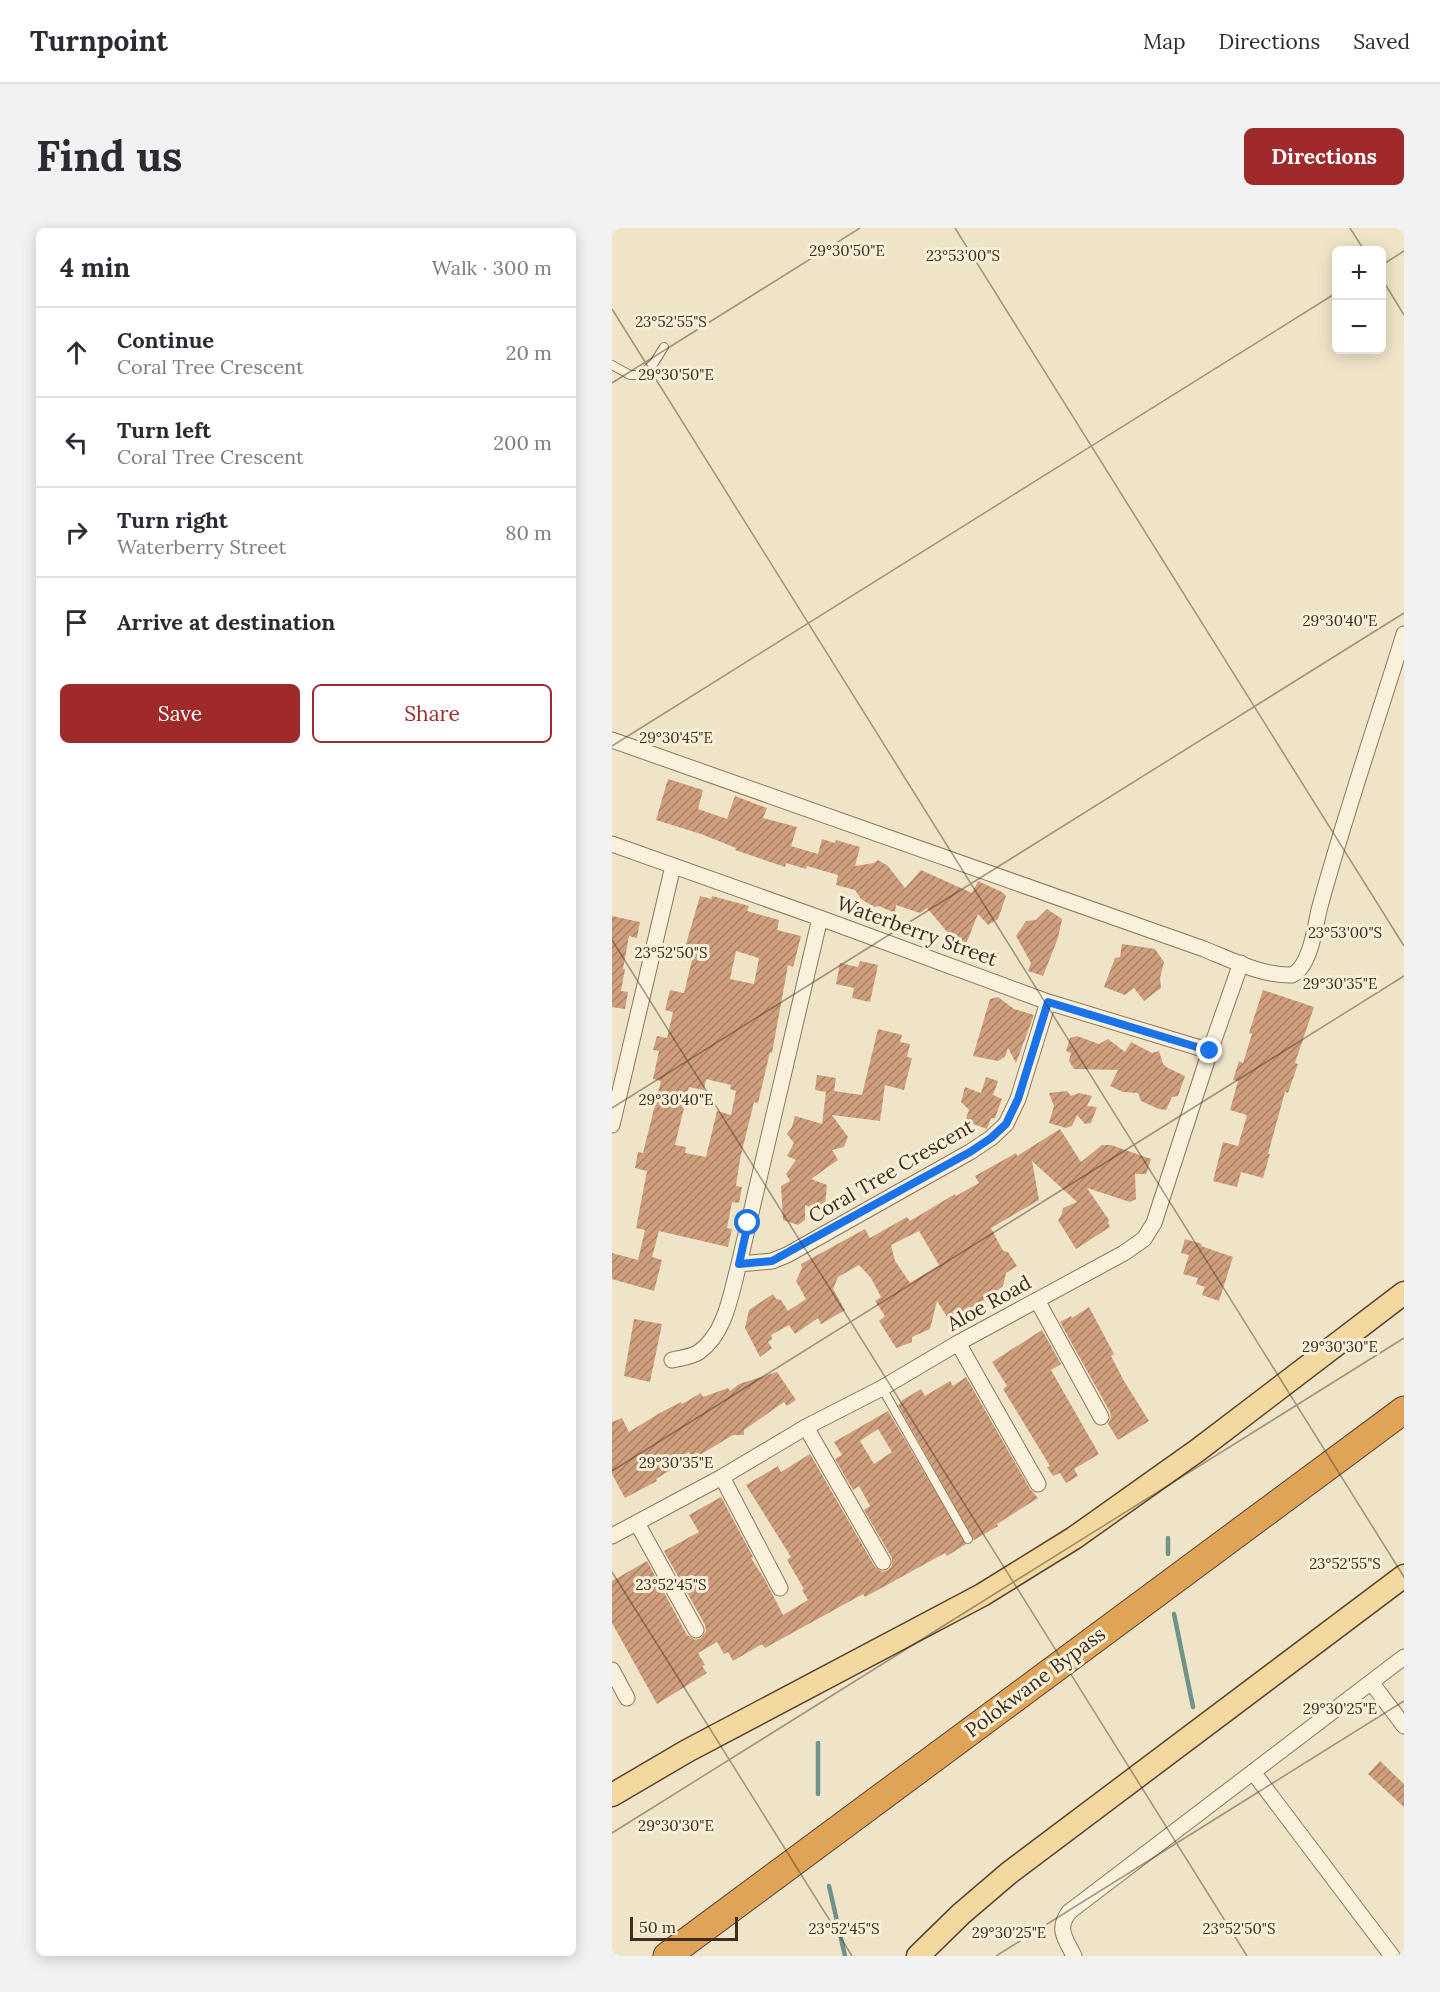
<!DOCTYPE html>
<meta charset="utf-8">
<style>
:root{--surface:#fff;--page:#f2f2f3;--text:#2b2b33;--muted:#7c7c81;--line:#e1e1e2;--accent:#9e2a2b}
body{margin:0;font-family:Lora,serif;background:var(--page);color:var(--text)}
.controls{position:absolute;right:18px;top:18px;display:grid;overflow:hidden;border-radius:9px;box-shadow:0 3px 15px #0003}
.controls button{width:54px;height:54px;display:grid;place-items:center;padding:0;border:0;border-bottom:2px solid var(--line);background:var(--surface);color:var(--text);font:30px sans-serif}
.scale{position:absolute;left:18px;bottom:15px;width:108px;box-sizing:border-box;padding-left:6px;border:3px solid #3d2e20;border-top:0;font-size:16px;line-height:21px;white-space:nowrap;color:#3d2e20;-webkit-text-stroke:4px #f7eed8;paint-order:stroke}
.stop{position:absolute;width:18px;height:18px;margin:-14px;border:4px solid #1a73e8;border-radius:50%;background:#fff}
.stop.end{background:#1a73e8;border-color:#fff;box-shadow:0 2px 6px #0008}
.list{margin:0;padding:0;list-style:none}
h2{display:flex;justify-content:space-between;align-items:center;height:78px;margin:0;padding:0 24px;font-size:26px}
h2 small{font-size:20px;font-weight:400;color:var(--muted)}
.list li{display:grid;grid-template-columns:39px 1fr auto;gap:18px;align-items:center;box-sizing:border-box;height:90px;padding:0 24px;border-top:2px solid var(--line)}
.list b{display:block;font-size:22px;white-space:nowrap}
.list p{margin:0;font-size:20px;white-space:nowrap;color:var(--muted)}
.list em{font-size:20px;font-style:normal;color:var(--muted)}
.actions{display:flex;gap:12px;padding:18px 24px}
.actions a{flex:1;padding:14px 0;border:2px solid var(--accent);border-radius:9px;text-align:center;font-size:21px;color:var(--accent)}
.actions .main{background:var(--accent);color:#fff}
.icon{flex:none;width:33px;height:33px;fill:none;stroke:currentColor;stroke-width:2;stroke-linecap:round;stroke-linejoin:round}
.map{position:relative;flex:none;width:792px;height:1728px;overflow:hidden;border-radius:9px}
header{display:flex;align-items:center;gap:36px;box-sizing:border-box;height:84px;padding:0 30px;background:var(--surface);border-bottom:2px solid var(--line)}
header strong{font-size:28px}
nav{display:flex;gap:33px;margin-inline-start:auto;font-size:21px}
.intro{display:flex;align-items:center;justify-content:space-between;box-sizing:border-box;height:144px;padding:0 36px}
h1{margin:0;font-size:42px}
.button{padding:15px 27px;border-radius:9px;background:var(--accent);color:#fff;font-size:21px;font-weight:700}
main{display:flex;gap:36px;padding:0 36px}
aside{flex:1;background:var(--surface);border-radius:9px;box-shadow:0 3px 15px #0003}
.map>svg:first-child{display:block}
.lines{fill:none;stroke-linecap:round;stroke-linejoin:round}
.stream{stroke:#6f938a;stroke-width:4.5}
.building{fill:url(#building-hatch);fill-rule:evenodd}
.lane-casing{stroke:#8d765c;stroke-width:10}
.street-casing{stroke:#8d765c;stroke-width:17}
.primary-casing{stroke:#5b4430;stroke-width:25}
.highway-casing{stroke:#5b4430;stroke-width:29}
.lane{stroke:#faf1dc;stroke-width:8}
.street{stroke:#faf1dc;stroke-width:15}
.primary{stroke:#f3d9a0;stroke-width:22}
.highway{stroke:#e0a458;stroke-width:27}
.route{stroke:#1a73e8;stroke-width:8}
.ticks{fill:none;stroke:#3d2e20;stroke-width:1.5;stroke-opacity:0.45}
.labels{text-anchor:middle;stroke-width:6;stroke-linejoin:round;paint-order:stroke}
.street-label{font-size:20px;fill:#3d2e20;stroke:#f7eed8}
.ticks-label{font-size:15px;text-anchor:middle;fill:#3d2e20;stroke:#f7eed8;stroke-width:6;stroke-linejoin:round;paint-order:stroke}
</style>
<header>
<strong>Turnpoint</strong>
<nav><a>Map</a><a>Directions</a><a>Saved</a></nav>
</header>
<div class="intro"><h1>Find us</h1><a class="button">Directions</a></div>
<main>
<aside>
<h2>4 min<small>Walk · 300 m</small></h2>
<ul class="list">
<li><svg class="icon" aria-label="ahead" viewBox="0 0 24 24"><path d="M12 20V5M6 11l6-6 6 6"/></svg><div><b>Continue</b><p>Coral Tree Crescent</p></div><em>20 m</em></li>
<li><svg class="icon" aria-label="left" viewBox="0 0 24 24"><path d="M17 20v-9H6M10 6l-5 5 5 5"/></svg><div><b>Turn left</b><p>Coral Tree Crescent</p></div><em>200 m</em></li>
<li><svg class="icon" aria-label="right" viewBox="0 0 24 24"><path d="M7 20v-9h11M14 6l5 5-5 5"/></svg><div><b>Turn right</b><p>Waterberry Street</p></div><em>80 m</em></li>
<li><svg class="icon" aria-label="arrive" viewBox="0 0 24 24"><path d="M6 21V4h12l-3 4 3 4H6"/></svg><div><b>Arrive at destination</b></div></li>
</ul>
<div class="actions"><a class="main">Save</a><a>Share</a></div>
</aside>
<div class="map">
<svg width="792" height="1728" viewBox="0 0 792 1728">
<defs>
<pattern id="building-hatch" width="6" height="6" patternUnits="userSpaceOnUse" patternTransform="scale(1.5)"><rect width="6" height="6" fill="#cf9f7d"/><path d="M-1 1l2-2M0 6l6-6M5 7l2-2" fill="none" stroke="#a98266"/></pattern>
</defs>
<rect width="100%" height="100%" fill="#f0e4c8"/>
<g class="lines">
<!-- stream -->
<path class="stream" d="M556 1326V1310
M562 1386 581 1479
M206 1566V1515
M217 1658 233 1728"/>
</g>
<!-- building -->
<path class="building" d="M56 551 91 562 86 581 115 591 123 568 155 580 151 590 185 599 179 618 206 626 210 611 223 615 224 612 248 619 243 638 262 635 266 632 276 638 293 660 309 642 360 665 366 653 390 664 394 668 386 691 376 697 366 686 354 716 335 708 336 705 315 680 308 685 284 677 283 685 267 678 262 679 249 671 243 662 224 657 226 647 195 638 194 641 174 635 173 639 123 622 124 620 89 606 44 592Z
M88 668 99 671 100 668 137 678 135 683 167 692 165 702 189 708 181 739 176 737 160 825 158 824 146 875 142 874 128 931 124 958 130 959 127 975 120 974 115 1000 120 1001 116 1019 47 1003 40 1029 50 1032 42 1063 0 1051V1025L26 1032 33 1002 24 1000 35 943 23 940 26 924 31 925 49 853 41 851 47 823 41 822 45 808 55 810 61 784 53 782 58 762 72 765 80 732 70 730ZM124 723 147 730 142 756 118 751ZM94 851 119 857 118 861 124 863 119 887 105 883 94 929 73 925 74 919 63 917 77 859 92 862Z
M435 681 450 691 446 710 431 748 416 743 419 735 404 708 414 693 424 692Z
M0 688 28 694 25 710 17 708 11 741H13L9 763 16 764 13 781 0 779Z
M510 716 543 721 552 734 548 750 549 760 532 773 522 760 513 767 492 759 503 730 508 729Z
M248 733 266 737 258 774 240 770 242 760 224 756 228 735 246 739Z
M651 762 702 779 683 835 686 836 676 865 673 864 656 926H658L651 950 629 944 625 959 601 953 611 914 626 918 635 887 618 882 626 853 621 852 627 833 631 835 640 806 637 805Z
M386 769 402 781 422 787 404 835 396 820 393 829 386 833 361 828 378 771Z
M266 801 290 807 288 814 298 816 295 829 300 830 292 862 273 857 268 893 220 887 236 909 232 919 220 922 226 932 199 951 215 957 213 977 207 983 193 977V992L186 997 171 992 169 958 178 953 174 946 184 932 175 928 182 915 175 906 180 899 183 888 210 896 214 864 203 862 205 847 224 850 222 863 250 867Z
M465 808 487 816 496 811 513 824 519 814 540 825 547 823 551 836 556 840 573 848 566 868 560 869 554 882 547 881 529 873 526 865 511 864 498 858 506 842 462 841 457 833 459 825 454 823 458 810Z
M374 849 386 853 381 867 390 871 383 890H379L375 901 353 893 357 882 349 874 353 859 369 865Z
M455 863 459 868 467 865 480 868 475 878 485 879 479 895 473 896 465 887 460 898 454 900 437 895 442 878 437 865Z
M448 901 469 934 490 917H499L539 931 534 946H523L524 971 518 974 475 960 497 992 496 995 498 999 464 1021 446 992 450 986 451 980 465 974 420 933 427 972 379 1000 391 1023 396 1024 405 1038 394 1045 391 1058 372 1072 337 1092 325 1073 318 1101 300 1109V1114L284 1120 267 1093 273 1088 263 1073 269 1069 259 1050 247 1037 226 1049 221 1061 233 1082 209 1096 206 1090 183 1106 177 1097 159 1107 160 1111 156 1114 160 1120 148 1129 133 1100 137 1082 161 1066 164 1071 169 1072 176 1083 194 1071 184 1053 190 1040 189 1036 253 1001 258 1010 295 989 298 993 343 966 344 968 367 955 363 948 404 925 405 928ZM307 1003 327 1037 298 1055 283 1033 279 1017Z
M573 1011 590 1016 589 1018 621 1029 607 1073 590 1067 593 1059 584 1056 586 1050 571 1046 577 1027 569 1025Z
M477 1079 502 1126 499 1128 512 1153 537 1193 506 1212 496 1196 499 1190 498 1184 448 1094 459 1088 460 1090Z
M22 1091 50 1096 38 1154 12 1148Z
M430 1102 449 1136 439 1142 487 1226 462 1241 466 1248 454 1255 448 1245 441 1248 435 1239 438 1238 391 1161 395 1158 380 1134Z
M165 1144 184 1172 175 1178 172 1174 132 1202V1207H121L81 1231 77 1224 58 1235 60 1241 44 1251 45 1253 13 1270 0 1246V1194L10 1190 17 1204 46 1186 69 1174 70 1176 89 1165 91 1169 116 1160 118 1163 127 1156Z
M354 1149 418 1261 426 1270 385 1296 386 1298 362 1312 286 1177 290 1174 289 1173 309 1161 313 1168 338 1153 341 1158Z
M276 1183 354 1316 335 1328 333 1325 253 1369 251 1366 153 1420 150 1416 121 1433 116 1424 112 1426 105 1414 86 1425 93 1437 90 1438 95 1445 45 1476 0 1395V1353L35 1333 75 1407 83 1412 89 1410 94 1403 93 1397 52 1323 87 1304 77 1287 109 1269 141 1329 139 1330 153 1352 171 1387 196 1372 190 1362 192 1361 175 1332 179 1329 134 1257 166 1238 169 1244 198 1226 263 1339 270 1344 276 1342 280 1338V1330L252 1282 258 1278 247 1258 241 1262 223 1231 230 1227 222 1214ZM266 1201 280 1224 262 1236 248 1213Z
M768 1533 792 1556V1579L756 1546Z"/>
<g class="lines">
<!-- lane casing -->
<g class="lane-casing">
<path id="lane" d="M0 137 18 147H29L42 135 52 119
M270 1160 356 1311"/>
</g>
<!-- street casing -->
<g class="street-casing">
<path id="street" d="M0 512 592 721C619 732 651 748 680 747 698 739 703 700 707 682 732 589 764 497 792 406
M0 616 208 690 436 774 598 823
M0 897 61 638
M127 1036 160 1033 175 1027 358 924 379 910 394 896 406 871 436 774
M425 1072 489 1189
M346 1115 426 1256
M60 1132C68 1130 80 1129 87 1124 114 1105 119 1065 127 1036L208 690
M194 1199 271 1334
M110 1249 168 1360
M25 1295 84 1402
M0 1308 110 1249 194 1199 270 1160 346 1115 512 1025 532 1011 542 995 598 823 629 735
M0 1442 15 1470
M759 1454 792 1498
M641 1544 780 1728
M462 1728C454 1711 444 1702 457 1684L792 1429"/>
</g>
<!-- primary casing -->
<g class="primary-casing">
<path id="primary" d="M0 1567 75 1523 370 1367 462 1310 586 1222 792 1065
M306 1728 349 1686 397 1645 792 1348"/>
</g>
<!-- highway casing -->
<g class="highway-casing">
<path id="highway" d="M55 1728 792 1182"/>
</g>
<!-- lane -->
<use href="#lane" class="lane"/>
<!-- street -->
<use href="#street" class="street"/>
<!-- primary -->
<use href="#primary" class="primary"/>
<!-- highway -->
<use href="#highway" class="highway"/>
</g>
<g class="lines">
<!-- route -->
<path class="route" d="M136 995 127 1036 160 1033 358 924 379 910 394 896 406 871 436 774 598 823"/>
</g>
<!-- ticks -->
<path class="ticks" d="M343 0 792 718M738 0 752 22M770 37 792 23M770 51 792 87M0 81 792 1349M0 155 248 0M0 518 724 65M0 712 635 1728M0 880 792 385M0 1243 792 748M0 1344 240 1728M0 1605 792 1110M384 1728 792 1473"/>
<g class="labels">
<!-- street labels -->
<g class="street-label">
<text transform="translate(305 703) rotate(20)" y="7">Waterberry Street</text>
<text transform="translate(279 943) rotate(-30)" y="7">Coral Tree Crescent</text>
<text transform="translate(377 1075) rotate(-29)" y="7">Aloe Road</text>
<text transform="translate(423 1454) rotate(-37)" y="7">Polokwane Bypass</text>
</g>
</g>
<g class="ticks-label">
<text x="235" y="28">29°30'50"E</text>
<text x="351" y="33">23°53'00"S</text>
<text x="59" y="99">23°52'55"S</text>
<text x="64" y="152">29°30'50"E</text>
<text x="728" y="398">29°30'40"E</text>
<text x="64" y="515">29°30'45"E</text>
<text x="733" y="710">23°53'00"S</text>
<text x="59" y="730">23°52'50"S</text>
<text x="728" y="761">29°30'35"E</text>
<text x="64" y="877">29°30'40"E</text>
<text x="728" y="1124">29°30'30"E</text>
<text x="64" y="1240">29°30'35"E</text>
<text x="733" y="1341">23°52'55"S</text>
<text x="59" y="1362">23°52'45"S</text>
<text x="728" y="1486">29°30'25"E</text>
<text x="64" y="1603">29°30'30"E</text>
<text x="232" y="1706">23°52'45"S</text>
<text x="627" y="1706">23°52'50"S</text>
<text x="397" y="1710">29°30'25"E</text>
</g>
</svg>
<div class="controls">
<button>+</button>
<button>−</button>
</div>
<div class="scale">50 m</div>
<div class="stop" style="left:136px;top:995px"></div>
<div class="stop end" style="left:598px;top:823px"></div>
</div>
</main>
